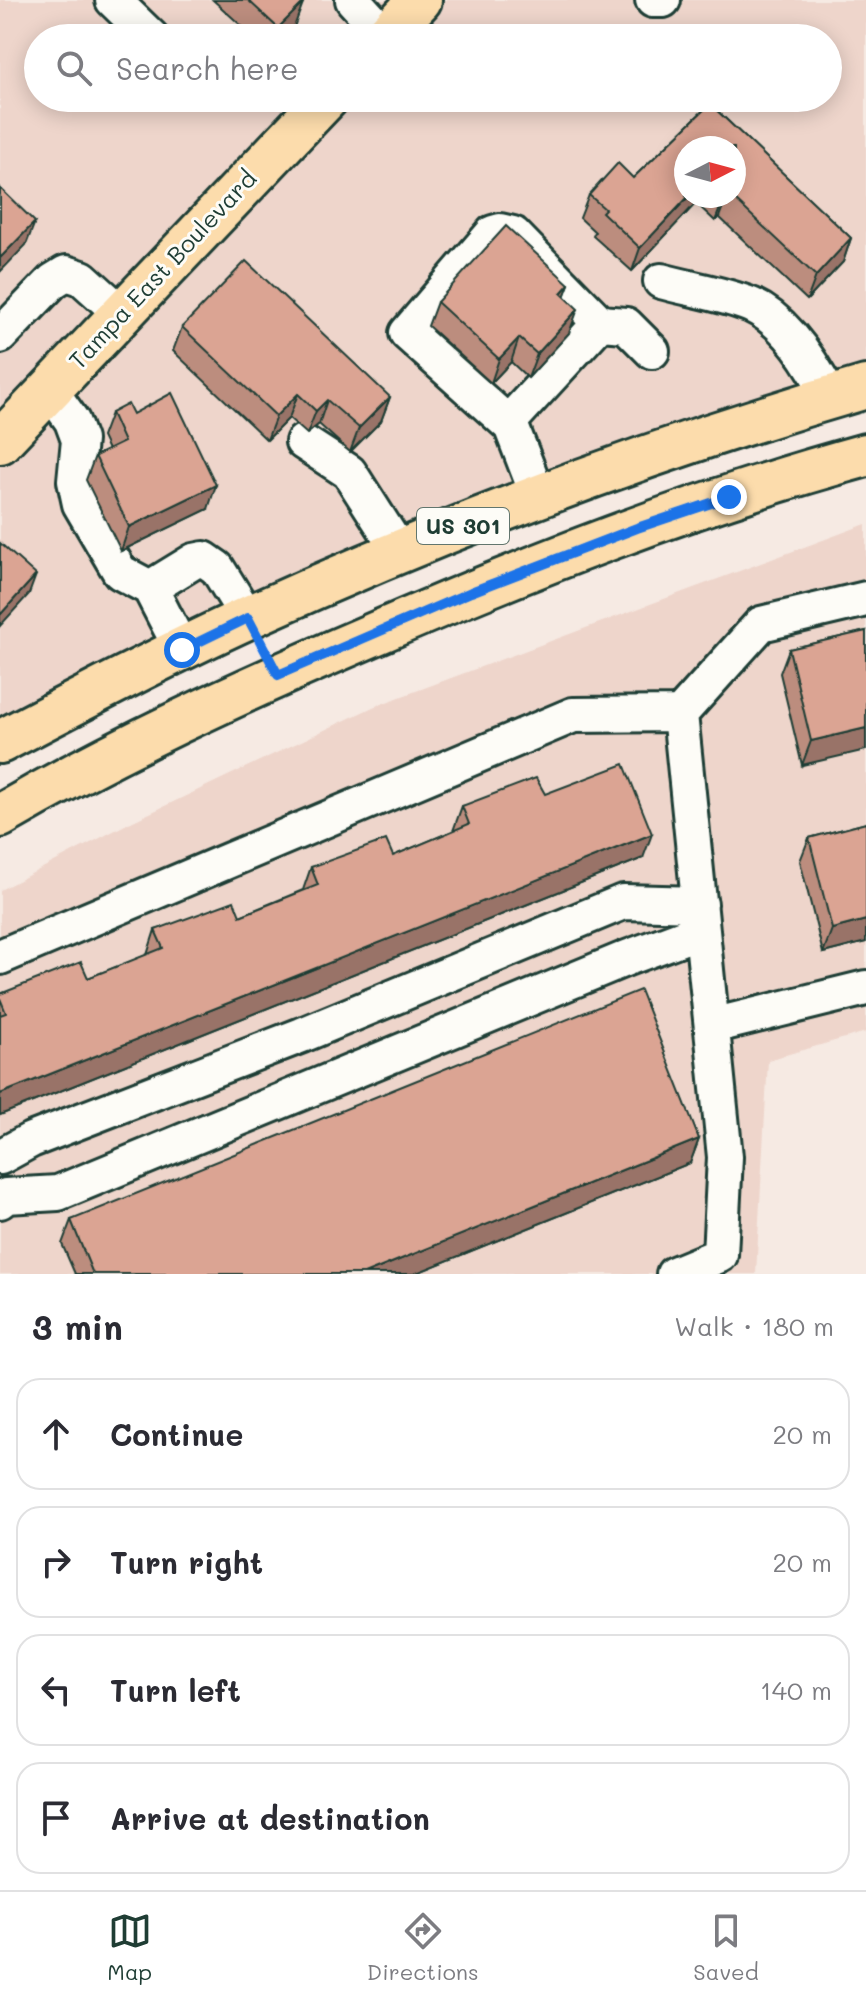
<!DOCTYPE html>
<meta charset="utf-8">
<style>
:root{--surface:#fff;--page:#f7f7f7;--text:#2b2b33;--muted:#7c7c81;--line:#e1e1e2;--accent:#1f3d34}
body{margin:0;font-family:Mali,sans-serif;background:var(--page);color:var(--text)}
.compass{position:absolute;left:674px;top:136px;width:72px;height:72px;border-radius:50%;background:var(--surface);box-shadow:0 4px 20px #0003;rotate:84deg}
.stop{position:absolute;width:24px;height:24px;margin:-18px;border:6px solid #1a73e8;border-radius:50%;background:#fff}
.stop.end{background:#1a73e8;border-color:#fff;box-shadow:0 2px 8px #0008}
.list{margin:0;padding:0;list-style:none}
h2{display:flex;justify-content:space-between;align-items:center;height:104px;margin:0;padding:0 32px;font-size:34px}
h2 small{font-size:26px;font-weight:400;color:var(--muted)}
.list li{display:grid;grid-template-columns:52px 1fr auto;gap:24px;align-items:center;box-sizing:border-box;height:112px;margin:0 16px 16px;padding:0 16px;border:2px solid var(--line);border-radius:24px}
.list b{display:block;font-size:30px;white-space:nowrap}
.list em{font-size:26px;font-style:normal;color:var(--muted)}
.icon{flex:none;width:44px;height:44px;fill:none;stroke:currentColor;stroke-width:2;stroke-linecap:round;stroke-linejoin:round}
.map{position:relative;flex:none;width:866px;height:1274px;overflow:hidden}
.search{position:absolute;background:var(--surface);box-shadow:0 4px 20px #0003;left:24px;right:24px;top:24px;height:88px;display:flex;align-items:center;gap:20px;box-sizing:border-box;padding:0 28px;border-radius:44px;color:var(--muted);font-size:30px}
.sheet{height:616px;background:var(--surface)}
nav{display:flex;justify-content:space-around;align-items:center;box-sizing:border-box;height:112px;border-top:2px solid var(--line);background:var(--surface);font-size:22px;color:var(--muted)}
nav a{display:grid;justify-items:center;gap:4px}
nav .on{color:var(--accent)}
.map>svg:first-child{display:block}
.built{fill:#eed5cb;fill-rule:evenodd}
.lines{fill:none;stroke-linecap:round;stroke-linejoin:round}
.minor-casing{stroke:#1f3d34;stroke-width:40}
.major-casing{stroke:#1f3d34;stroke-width:48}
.minor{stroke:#fdfcf7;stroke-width:34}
.major{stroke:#fcdcac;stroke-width:42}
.wall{fill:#bc8d7e;stroke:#1f3d34;stroke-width:2;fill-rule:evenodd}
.shaded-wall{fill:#997367;stroke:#1f3d34;stroke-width:2}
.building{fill:#dba493;stroke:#1f3d34;stroke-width:2}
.route{stroke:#1a73e8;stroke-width:10}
.labels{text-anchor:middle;stroke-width:6;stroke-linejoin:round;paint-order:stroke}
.shield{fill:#fdfcf7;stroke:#62766e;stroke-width:2}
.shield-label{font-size:22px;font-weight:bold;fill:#1f3d34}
.street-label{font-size:24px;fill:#1f3d34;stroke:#fdfcf7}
</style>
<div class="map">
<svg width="866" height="1274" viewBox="0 0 866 1274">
<rect width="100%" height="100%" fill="#f6eae3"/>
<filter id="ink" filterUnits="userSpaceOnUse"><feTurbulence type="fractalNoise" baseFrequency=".0125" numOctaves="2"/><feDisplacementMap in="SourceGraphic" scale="16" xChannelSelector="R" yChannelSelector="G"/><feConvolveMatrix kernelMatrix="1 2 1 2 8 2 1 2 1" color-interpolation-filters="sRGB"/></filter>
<g filter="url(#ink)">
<!-- built -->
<path class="built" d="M0 0H403L367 38H38V98H310L0 425Z
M437 0H866V372L0 729V460L344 98H828V38H401ZM686 148H734V196H686Z
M866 524V1032L768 1060 756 1274H0V890L129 823 373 707Z"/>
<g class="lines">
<!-- minor casing -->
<g class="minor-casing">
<path id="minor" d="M113 0 152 38
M353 0 386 36
M653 0H663
M661 281C690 289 723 294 751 305 787 321 813 364 830 398
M0 336 53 281 66 273 82 278 122 314
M50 390 72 421 79 440 75 481 80 504 120 572 150 588 182 650
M508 423 600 323 626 325 652 351
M303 442 349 472 400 552
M538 496 511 426 407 333 493 233 500 231 513 234 600 323
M150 588 194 561 204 559 217 568 248 618
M0 957 573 715 680 714 761 624 866 599
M712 1026 866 988
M0 1157 31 1140 302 1035 623 902 700 904
M0 1201 6 1196 58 1193 627 958 702 930
M674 1274 720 1255 725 1157 680 714"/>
</g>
<!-- major casing -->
<g class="major-casing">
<path id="major" d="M384 38 420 0
M0 442 327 98
M0 742C82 699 164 656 249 617 449 526 655 448 866 387
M0 816C117 748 241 691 365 638 528 567 694 502 866 455"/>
</g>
<!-- minor -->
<use href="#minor" class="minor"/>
<!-- major -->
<use href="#major" class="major"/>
</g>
<!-- wall -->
<path class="wall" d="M213 0H300L294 27 283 38H255Z
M710 104 851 238 843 262 807 300 719 217 715 221 696 203 632 271 593 236 595 232 580 218 589 195 633 178ZM686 148 734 196H686Z
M569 284 564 296 569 333 528 378 511 362 491 383 428 326 437 302Z
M182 327 390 397 381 421 350 452 319 424 307 434 289 418 267 440 173 351Z
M111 413 133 414 208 509 121 551 86 480 95 456 108 450 102 437Z
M866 631 802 765 780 673 789 649Z
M545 794 643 858 0 1115V994L88 978 147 955 155 930 240 916 303 890 311 867 393 856 453 831 462 806Z
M866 823V942L823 953 800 861 809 838Z
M699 1139 690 1163 414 1274H75L62 1244 71 1220Z"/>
<!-- shaded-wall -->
<path class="shaded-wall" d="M303 3 294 27 283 38H275L278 28Z
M689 196H698L696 203 632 271 640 248Z
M725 196H727L719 217 715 221Z
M35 222 26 245 0 272V258Z
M851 238 843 262 807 300 816 276Z
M569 284 560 308 561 293Z
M578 309 569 333 528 378 537 354Z
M519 338 511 362 491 383 499 359Z
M298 394 289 418 267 440 276 416Z
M390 397 381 421 350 452 359 428Z
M327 400 319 424 307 434 316 411Z
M216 485 208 509 121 551 129 527Z
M36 575 29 594 0 626V615Z
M866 728V750L802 765 811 741Z
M652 834 643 858 0 1115V1094Z
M866 920V942L823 953 832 929Z
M699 1139 690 1163 414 1274H364Z"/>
<!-- building -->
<path class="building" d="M248 0H300L303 3 278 28Z
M710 104 851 238 816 276 731 196H734V148H686V196H689L640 248 602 212 605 209 589 195 618 163 633 178Z
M0 188 35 222 0 258Z
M506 226 569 284 561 293 578 309 537 354 519 338 499 359 437 302Z
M246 261 390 397 359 428 327 400 316 411 298 394 276 416 182 327Z
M172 393 216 485 129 527 95 456 124 442 111 413 128 404 133 414Z
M0 543 36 575 0 615Z
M866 631V728L811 741 789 649Z
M624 764 652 834 0 1094V1015L6 1013 0 998V994L81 962 88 978 163 948 155 930 234 901 240 916 318 885 311 867 386 840 393 856 469 824 462 806 536 778 545 794Z
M866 823V920L832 929 809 838Z
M640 990 699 1139 364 1274H93L71 1220Z"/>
</g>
<g class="lines" filter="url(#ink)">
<!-- route -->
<path class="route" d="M182 650 248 618 278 675 471 592 637 528 729 497"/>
</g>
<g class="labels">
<!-- shield labels -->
<rect class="shield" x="417" y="508" width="92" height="36" rx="6"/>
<g class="shield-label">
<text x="463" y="534">US 301</text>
</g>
<!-- street labels -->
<g class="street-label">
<text transform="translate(163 270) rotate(-47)" y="8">Tampa East Boulevard</text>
</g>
</g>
</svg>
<svg class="compass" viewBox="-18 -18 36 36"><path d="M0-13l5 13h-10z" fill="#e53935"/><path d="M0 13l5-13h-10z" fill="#7c7c81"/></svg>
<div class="stop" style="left:182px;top:650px"></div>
<div class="stop end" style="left:729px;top:497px"></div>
<div class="search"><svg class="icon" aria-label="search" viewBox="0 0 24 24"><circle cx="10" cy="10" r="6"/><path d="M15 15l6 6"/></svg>Search here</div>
</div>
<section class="sheet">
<h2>3 min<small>Walk · 180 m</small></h2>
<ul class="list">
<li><svg class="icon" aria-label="ahead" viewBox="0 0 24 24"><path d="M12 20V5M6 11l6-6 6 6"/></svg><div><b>Continue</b></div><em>20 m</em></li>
<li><svg class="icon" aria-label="right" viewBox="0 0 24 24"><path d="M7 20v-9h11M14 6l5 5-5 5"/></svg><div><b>Turn right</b></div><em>20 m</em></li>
<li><svg class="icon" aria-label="left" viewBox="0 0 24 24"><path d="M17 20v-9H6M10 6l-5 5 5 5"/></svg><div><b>Turn left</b></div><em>140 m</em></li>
<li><svg class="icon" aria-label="arrive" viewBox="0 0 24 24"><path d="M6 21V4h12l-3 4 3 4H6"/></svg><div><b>Arrive at destination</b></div></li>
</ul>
</section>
<nav>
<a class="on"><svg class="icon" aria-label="map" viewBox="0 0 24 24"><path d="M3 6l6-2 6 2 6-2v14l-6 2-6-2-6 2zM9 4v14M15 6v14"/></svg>Map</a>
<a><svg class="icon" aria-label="directions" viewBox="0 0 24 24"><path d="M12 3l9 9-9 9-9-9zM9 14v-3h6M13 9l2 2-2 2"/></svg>Directions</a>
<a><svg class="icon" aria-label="saved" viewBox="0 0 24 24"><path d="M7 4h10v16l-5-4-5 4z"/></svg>Saved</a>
</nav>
